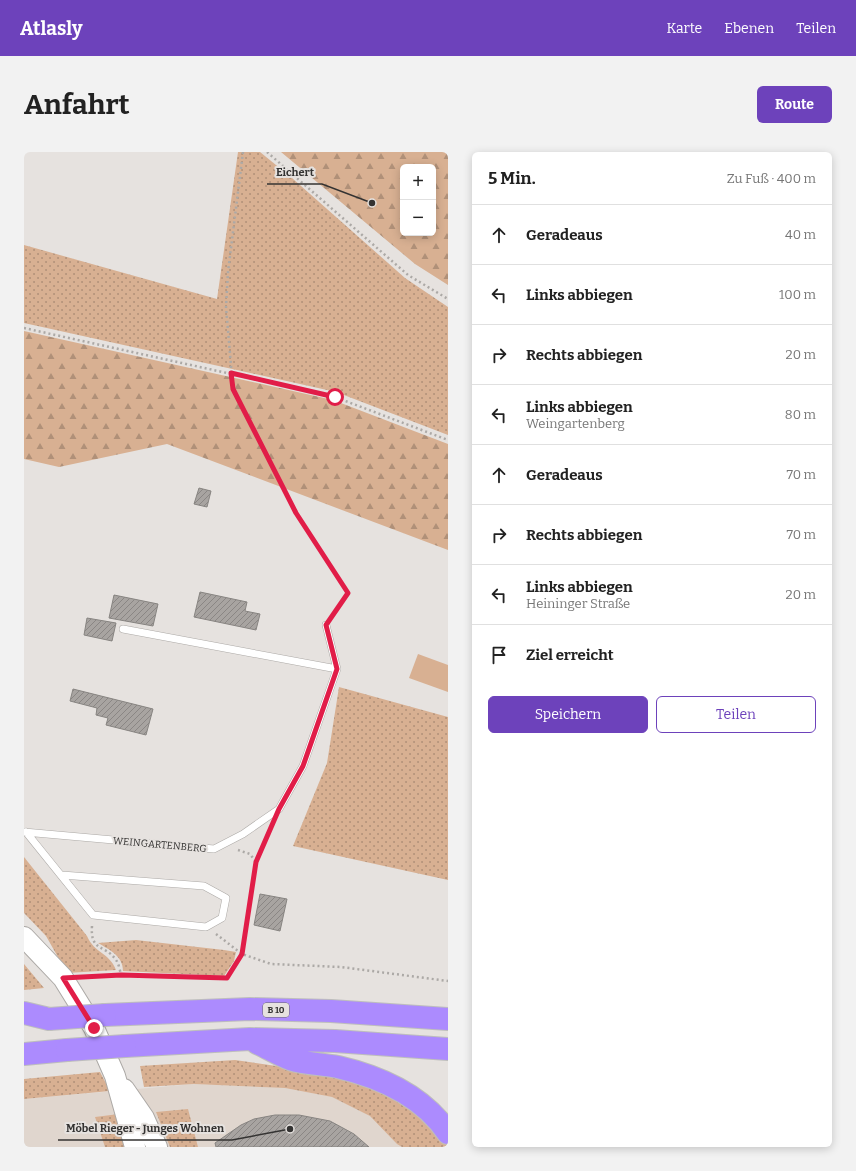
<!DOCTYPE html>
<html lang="de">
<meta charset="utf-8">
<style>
:root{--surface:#fff;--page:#f2f2f2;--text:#222;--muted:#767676;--line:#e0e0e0;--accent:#6d42bb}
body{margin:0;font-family:Bitter,serif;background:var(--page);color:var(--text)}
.controls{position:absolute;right:12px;top:12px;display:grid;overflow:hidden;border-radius:6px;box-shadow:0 2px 10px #0003}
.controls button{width:36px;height:36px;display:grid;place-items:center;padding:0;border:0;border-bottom:1px solid var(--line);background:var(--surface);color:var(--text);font:20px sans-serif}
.stop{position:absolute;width:12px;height:12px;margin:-9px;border:3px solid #e11d48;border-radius:50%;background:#fff}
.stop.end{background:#e11d48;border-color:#fff;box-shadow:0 1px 4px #0008}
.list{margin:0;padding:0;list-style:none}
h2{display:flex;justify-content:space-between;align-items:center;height:52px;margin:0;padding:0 16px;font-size:17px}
h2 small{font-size:13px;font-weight:400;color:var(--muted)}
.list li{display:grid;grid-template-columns:26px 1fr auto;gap:12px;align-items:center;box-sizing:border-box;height:60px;padding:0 16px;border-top:1px solid var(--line)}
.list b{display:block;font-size:15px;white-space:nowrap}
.list p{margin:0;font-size:13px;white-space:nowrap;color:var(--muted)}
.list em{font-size:13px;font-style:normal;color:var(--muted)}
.actions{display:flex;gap:8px;padding:12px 16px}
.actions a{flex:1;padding:9px 0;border:1px solid var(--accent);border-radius:6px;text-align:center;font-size:14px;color:var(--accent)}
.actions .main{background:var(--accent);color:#fff}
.icon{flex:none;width:22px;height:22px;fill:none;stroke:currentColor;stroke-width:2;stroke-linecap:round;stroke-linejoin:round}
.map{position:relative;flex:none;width:424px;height:995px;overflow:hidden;border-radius:6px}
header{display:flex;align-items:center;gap:24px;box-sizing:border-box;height:56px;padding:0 20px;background:var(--accent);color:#fff}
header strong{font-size:19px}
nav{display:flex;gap:22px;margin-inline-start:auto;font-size:14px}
.intro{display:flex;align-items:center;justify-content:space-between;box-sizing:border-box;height:96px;padding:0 24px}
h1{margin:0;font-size:28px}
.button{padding:10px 18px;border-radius:6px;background:var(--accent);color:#fff;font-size:14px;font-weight:700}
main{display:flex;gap:24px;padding:0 24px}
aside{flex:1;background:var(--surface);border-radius:6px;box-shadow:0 2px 10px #0003}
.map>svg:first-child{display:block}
.built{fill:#e0d6ce}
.grass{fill:url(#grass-dots)}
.forest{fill:url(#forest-firs);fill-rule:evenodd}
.green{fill:#d8b092}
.building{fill:url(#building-hatch);stroke:#878481}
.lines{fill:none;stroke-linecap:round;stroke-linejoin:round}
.lane-casing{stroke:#aca9a6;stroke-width:8}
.secondary-casing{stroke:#aca9a6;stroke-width:22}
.highway-casing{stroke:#bebebd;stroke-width:24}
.path{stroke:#aca9a6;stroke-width:2.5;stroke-dasharray:2 3;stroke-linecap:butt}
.lane{stroke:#fff;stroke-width:7}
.secondary{stroke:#fff;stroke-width:20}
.highway{stroke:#ac8bfe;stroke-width:22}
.highway-bridge-casing{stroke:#bebebd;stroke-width:24;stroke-linecap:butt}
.highway-bridge{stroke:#ac8bfe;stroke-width:22}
.route{stroke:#e11d48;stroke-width:5}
.labels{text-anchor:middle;stroke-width:4;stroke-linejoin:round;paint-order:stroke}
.shield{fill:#e6e2df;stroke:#696866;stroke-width:1}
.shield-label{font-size:9px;font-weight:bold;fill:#343332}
.street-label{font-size:10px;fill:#343332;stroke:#e6e2df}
.leader{fill:none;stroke:#343332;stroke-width:1.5}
.callout-dot{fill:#343332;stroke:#e6e2df;stroke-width:1.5}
.callout-label{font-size:11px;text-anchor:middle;font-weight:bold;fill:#343332;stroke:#e6e2df;stroke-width:4;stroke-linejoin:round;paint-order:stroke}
</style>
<header>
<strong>Atlasly</strong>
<nav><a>Karte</a><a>Ebenen</a><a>Teilen</a></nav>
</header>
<div class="intro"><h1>Anfahrt</h1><a class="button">Route</a></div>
<main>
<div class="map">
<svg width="424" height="995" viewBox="0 0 424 995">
<defs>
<pattern id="grass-dots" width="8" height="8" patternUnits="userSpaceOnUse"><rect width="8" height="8" fill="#d8b092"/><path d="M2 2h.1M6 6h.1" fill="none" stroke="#b09078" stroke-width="1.8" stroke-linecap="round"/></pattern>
<pattern id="forest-firs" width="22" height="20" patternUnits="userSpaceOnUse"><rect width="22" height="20" fill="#d8b092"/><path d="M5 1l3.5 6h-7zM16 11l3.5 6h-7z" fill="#b09078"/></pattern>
<pattern id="building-hatch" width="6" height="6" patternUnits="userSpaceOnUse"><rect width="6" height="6" fill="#a8a4a1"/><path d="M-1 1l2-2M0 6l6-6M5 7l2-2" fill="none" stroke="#8a8684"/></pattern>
</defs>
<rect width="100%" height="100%" fill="#e6e2df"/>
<!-- built -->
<path class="built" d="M170 932 261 936 308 945 378 978 392 995H0V947Z"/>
<!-- grass -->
<path class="grass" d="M214 0H236L268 26 381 126 424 155V283L312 240 0 171V93L193 147Z
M315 535 424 565V728L269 694 303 611Z
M0 705 63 784C71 802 85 800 92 818L43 821 22 784 0 761Z
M112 788 200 798 212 800 210 809 200 824 99 819C99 804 86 798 74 791Z
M0 812 20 836 0 838Z
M211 908 327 925 361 937 415 978 424 995H378L373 992 346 964 308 945 261 936 170 932 120 935 116 914Z
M76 920 86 939 0 947V927Z
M164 957 174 995H146L132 960Z
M95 962 105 995H81L71 965Z"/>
<!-- forest -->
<path class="forest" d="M257 0H424V133L391 112ZM379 15H409V81H379Z
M0 179 309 248 424 292V398L143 292 35 315 0 307Z"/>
<!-- green -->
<path class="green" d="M394 502 424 513V540L385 526Z"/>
<!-- building -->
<path class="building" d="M175 336 187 339 183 355 170 352Z
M176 440 223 450 221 459 236 462 232 478 170 465Z
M90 443 134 452 129 474 85 466Z
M63 466 92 471 88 489 60 483Z
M49 537 129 557 122 583 82 573 84 566 72 563 73 556 46 549Z
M236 742 263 747 256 779 230 773Z
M251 963H275L306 969 330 982 345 995H192L191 991 217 973 230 967Z"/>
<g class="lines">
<!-- lane casing -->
<g class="lane-casing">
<path id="lane" d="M99 477 313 517
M0 680 190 697 219 682 255 657 279 614 313 517 302 473
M2 680 69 763 182 775 198 766 202 746 180 734 38 723"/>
</g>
<!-- secondary casing -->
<g class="secondary-casing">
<path id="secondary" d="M0 785 39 826 70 876 91 924 111 995
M100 937 120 966 133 995"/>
</g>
<!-- highway casing -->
<g class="highway-casing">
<path id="highway" d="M0 861 25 867
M81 863 226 857 307 859 424 867
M233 891C244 896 255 903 266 907 281 912 299 912 314 915 357 925 399 944 424 981
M101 894 226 887 311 889 424 897
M0 902 43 898"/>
</g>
<!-- path -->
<path class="path" d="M219 0 204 120 202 155 209 237 272 361 324 441 309 463
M243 0 384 123 424 147
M0 176 311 245 424 288
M214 698 226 702 232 710
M68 774C66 800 81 792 92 808 95 812 96 819 97 823
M192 782 218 802 247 812 317 815 424 829
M59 825 97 823 203 826 218 802 232 710 246 678"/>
<!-- lane -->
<use href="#lane" class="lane"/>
<!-- secondary -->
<use href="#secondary" class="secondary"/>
<!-- highway -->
<use href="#highway" class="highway"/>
<!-- highway-bridge casing -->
<g class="highway-bridge-casing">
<path id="highway-bridge" d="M25 867 81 863
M43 898 101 894"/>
</g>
<!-- highway-bridge -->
<use href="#highway-bridge" class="highway-bridge"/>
</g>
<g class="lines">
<!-- route -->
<path class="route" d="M70 876 39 826 97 823 203 826 218 802 232 710 255 657 279 614 313 517 302 473 324 441 272 361 209 237 207 221 311 245"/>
</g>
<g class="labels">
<!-- shield labels -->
<rect class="shield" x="239" y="851" width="26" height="14" rx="3"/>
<g class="shield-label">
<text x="252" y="861">B 10</text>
</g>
<!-- street labels -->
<g class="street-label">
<text transform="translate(136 692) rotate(5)" y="4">WEINGARTENBERG</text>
</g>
</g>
<!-- callouts -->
<path class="leader" d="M348 51L298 32H243M266 977L208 988H34"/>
<g class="callout-dot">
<circle cx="348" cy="51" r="4"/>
<circle cx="266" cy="977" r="4"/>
</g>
<g class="callout-label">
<text x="271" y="24">Eichert</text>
<text x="121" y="980">Möbel Rieger - Junges Wohnen</text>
</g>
</svg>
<div class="controls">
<button>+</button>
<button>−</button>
</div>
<div class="stop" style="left:311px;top:245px"></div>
<div class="stop end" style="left:70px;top:876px"></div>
</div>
<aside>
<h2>5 Min.<small>Zu Fuß · 400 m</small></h2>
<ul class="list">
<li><svg class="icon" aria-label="ahead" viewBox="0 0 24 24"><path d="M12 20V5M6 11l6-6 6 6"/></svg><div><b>Geradeaus</b></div><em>40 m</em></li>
<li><svg class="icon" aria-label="left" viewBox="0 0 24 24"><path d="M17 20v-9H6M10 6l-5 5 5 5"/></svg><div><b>Links abbiegen</b></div><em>100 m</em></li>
<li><svg class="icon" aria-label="right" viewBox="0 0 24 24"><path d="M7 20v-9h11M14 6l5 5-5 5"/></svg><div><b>Rechts abbiegen</b></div><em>20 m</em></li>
<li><svg class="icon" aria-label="left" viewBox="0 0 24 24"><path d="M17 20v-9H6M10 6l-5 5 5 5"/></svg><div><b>Links abbiegen</b><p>Weingartenberg</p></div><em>80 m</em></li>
<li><svg class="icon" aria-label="ahead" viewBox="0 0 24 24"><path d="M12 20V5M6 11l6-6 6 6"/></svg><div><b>Geradeaus</b></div><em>70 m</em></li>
<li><svg class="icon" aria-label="right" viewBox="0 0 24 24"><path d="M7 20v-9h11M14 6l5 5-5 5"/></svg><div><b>Rechts abbiegen</b></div><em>70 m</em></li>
<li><svg class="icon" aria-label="left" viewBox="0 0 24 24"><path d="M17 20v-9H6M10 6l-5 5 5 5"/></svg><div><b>Links abbiegen</b><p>Heininger Straße</p></div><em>20 m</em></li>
<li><svg class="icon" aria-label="arrive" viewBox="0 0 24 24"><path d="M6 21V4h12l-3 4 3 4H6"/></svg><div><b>Ziel erreicht</b></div></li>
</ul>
<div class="actions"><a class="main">Speichern</a><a>Teilen</a></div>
</aside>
</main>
